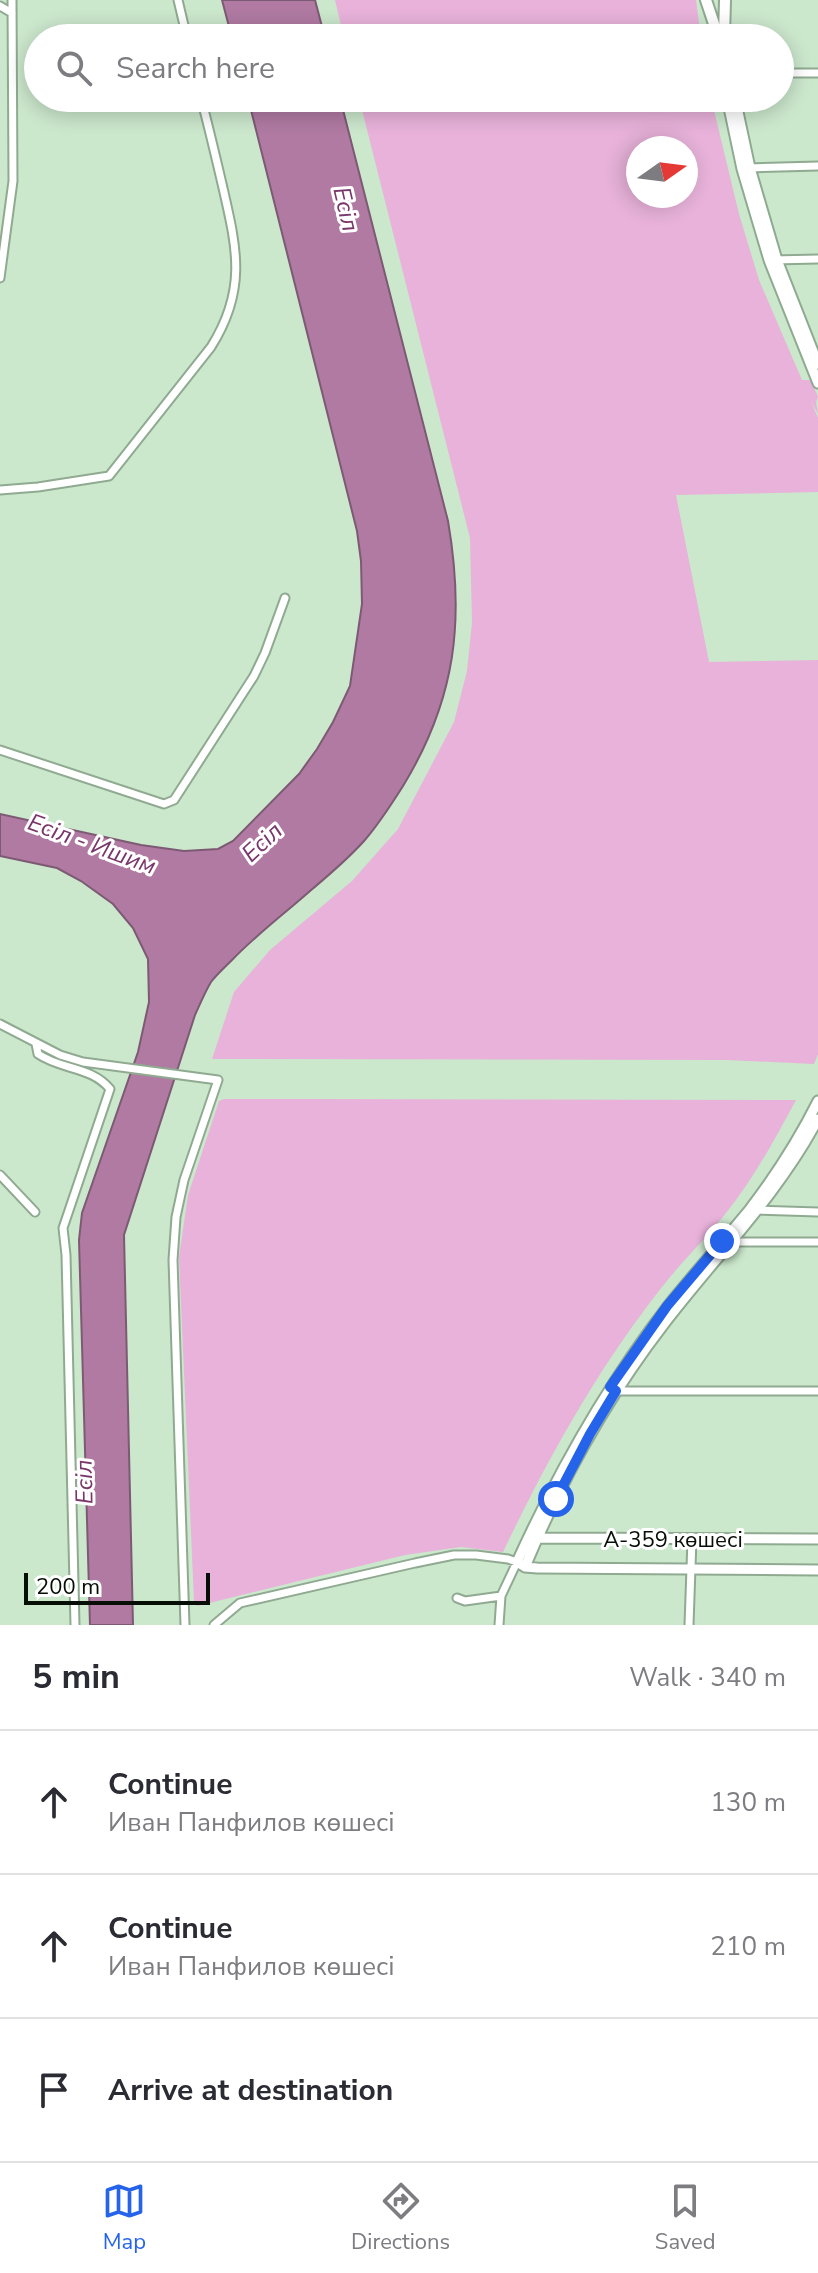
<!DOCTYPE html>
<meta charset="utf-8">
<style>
:root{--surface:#fff;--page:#f7f7f7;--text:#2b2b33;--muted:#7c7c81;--line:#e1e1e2;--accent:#2563eb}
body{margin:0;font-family:"Nunito Sans",sans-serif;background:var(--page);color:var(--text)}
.compass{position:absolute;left:626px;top:136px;width:72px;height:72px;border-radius:50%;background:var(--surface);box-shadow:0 4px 20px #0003;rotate:76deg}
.scale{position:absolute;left:24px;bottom:20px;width:186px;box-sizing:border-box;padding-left:8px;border:4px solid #060e06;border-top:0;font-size:22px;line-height:28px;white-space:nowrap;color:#060e06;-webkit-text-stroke:6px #fff;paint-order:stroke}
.stop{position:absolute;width:24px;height:24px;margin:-18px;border:6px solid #2563eb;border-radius:50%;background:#fff}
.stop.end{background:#2563eb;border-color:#fff;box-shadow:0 2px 8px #0008}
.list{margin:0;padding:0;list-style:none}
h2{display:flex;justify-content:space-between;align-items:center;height:104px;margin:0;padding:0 32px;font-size:34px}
h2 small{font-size:26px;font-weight:400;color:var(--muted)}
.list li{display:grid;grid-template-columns:52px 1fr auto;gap:24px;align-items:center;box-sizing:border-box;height:144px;padding:0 32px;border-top:2px solid var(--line)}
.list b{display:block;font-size:30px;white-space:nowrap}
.list p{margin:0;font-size:26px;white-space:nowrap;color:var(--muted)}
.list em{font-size:26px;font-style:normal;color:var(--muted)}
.icon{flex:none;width:44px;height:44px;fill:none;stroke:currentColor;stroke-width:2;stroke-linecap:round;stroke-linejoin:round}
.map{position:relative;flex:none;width:818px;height:1625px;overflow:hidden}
.search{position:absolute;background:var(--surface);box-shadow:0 4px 20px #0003;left:24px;right:24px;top:24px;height:88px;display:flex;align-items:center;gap:20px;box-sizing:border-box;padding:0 28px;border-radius:44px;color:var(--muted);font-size:30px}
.sheet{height:536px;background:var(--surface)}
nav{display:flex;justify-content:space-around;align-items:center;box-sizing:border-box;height:112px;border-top:2px solid var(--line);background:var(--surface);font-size:22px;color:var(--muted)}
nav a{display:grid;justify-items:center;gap:4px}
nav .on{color:var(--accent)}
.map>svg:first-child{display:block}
.green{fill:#e8b2da;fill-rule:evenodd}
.water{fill:#b07aa2;stroke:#7d5a73;stroke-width:2}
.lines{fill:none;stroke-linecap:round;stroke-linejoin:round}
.minor-casing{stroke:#8faa91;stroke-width:11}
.tertiary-casing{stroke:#8faa91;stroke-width:13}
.secondary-casing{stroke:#8faa91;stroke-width:14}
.minor{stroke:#fff;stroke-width:7}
.tertiary{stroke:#fff;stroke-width:9}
.secondary{stroke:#fff;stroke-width:10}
.route{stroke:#2563eb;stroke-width:10}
.labels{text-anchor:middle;stroke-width:6;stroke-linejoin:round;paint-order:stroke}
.street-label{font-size:22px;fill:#060e06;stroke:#fff}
.water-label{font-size:24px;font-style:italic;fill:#79366b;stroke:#fff}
</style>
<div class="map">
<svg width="818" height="1625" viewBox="0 0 818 1625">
<rect width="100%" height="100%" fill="#cbe7cc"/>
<!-- green -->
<path class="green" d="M335 0H696L701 38H344Z
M359 98H711L739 214 759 280 802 380H811L818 397 816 402 818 414 811 401 818 418V492L676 495 709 662 818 660V1054L814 1064 727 1060 212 1059 234 992 270 950 352 881 398 829 454 722 467 671 472 623 470 538ZM638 148H686V196H638Z
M224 1099H298L796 1100C775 1139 754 1178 726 1213 706 1239 682 1261 662 1287 598 1368 548 1458 503 1552L461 1547 405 1555 197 1606 194 1601 179 1257 188 1195 219 1101Z"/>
<!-- water -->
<path class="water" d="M222 0H315L325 38H232Z
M248 98H340L448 521C465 620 456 699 403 786 391 805 379 824 364 841 348 859 329 875 310 891 284 914 256 935 232 960 225 967 217 974 211 982 205 992 200 1004 195 1015L124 1235 133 1625H90L79 1240 82 1213 138 1052 149 1002 148 959 133 928 113 904 81 881 57 868 0 856V814L141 845 184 851 218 849 233 841 299 774 317 749 333 722 350 686 362 604 361 561 357 531Z"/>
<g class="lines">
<!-- minor casing -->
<g class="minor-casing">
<path id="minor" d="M178 0 187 38
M0 6 12 13
M780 73H818
M748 168 818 166
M772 260 818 259
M0 278 13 181 12 0
M0 490 38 487 109 476 211 347C247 290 237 249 223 188 216 158 209 128 201 98
M0 750 164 804 174 800 254 676 265 653 285 598
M0 1024 60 1055 83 1062 218 1080 184 1180 176 1217 173 1260 185 1625
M36 1044 38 1054C61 1070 91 1066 110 1089L63 1228 66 1255 75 1625
M0 1175 35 1212
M753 1210 818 1212
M728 1242H818
M615 1391H818
M214 1625 240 1603 415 1563 454 1555H476L508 1559 517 1562 501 1596 465 1601 457 1598
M499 1625 501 1596
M689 1625 692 1539"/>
</g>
<!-- tertiary casing -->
<g class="tertiary-casing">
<path id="tertiary" d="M727 98 742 169 769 260 818 383
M735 98 750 168 777 260 818 364
M818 1101C799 1139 776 1175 750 1209 723 1242 694 1273 668 1306 607 1385 558 1472 517 1562L525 1567 537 1568 818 1570
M534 1536 537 1538 818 1539
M525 1567C561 1481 607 1398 664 1324 716 1256 778 1195 818 1119"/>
</g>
<!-- secondary casing -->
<g class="secondary-casing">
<path id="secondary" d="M706 0 715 27
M724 36 725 0"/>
</g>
<!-- minor -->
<use href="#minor" class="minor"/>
<!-- tertiary -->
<use href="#tertiary" class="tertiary"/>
<!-- secondary -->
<use href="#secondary" class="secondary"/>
</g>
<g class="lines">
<!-- route -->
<path class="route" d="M556 1499 590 1434 616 1391 610 1387 667 1306 722 1241"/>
</g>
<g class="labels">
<!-- street labels -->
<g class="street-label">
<text x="673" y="1547">А-359 көшесі</text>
</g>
<!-- water labels -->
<g class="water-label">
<text transform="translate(346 209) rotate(77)" y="8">Есіл</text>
<text transform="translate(262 842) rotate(-43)" y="8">Есіл</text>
<text transform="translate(92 844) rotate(20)" y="8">Есіл - Ишим</text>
<text transform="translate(84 1482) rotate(-91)" y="8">Есіл</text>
</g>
</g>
</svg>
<svg class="compass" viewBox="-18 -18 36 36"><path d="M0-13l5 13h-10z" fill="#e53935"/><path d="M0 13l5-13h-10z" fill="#7c7c81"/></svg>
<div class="scale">200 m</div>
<div class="stop" style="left:556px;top:1499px"></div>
<div class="stop end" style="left:722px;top:1241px"></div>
<div class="search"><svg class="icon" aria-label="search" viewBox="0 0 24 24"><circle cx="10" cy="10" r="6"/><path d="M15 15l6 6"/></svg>Search here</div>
</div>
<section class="sheet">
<h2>5 min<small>Walk · 340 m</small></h2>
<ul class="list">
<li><svg class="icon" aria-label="ahead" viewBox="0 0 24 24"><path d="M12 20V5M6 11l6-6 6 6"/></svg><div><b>Continue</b><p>Иван Панфилов көшесі</p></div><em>130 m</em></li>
<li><svg class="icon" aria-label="ahead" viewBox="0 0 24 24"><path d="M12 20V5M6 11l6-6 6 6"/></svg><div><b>Continue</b><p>Иван Панфилов көшесі</p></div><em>210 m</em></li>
<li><svg class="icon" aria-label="arrive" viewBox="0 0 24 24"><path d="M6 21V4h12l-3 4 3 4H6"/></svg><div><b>Arrive at destination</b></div></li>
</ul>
</section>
<nav>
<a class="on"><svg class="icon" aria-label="map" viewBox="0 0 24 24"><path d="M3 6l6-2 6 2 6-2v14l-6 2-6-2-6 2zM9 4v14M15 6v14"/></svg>Map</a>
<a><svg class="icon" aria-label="directions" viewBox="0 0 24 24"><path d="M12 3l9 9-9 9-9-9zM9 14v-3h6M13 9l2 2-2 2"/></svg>Directions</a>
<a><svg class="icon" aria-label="saved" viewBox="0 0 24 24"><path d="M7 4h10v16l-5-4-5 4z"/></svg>Saved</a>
</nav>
